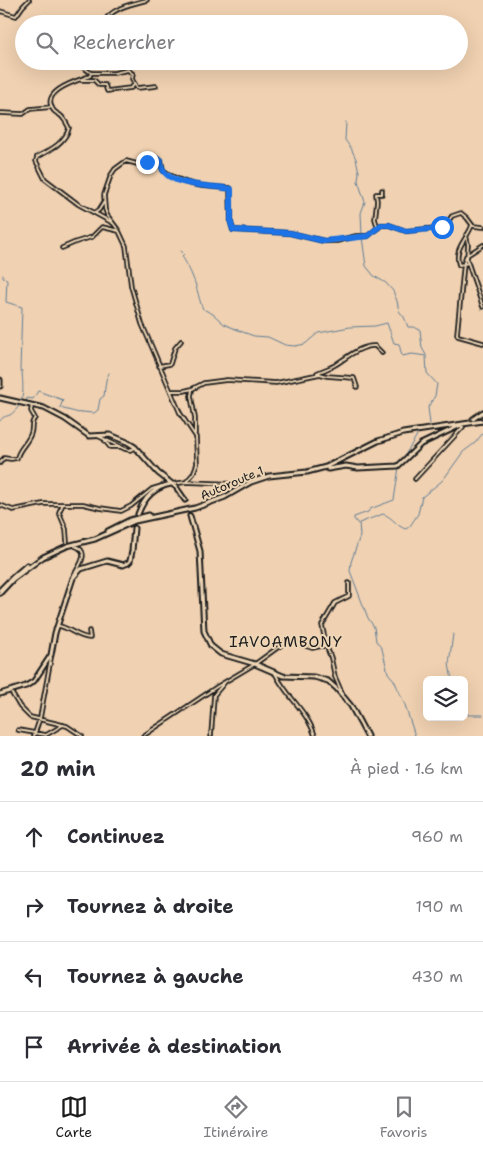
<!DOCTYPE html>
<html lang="fr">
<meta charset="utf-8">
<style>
:root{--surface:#fff;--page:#f7f7f7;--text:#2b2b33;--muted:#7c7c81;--line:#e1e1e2;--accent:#1c1c1c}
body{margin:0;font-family:"Shantell Sans",sans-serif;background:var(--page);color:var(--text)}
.controls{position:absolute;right:15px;bottom:15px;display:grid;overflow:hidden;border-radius:8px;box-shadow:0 5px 20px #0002}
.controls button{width:45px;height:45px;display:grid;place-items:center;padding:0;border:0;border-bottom:1px solid var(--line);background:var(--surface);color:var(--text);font:25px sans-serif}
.stop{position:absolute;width:15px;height:15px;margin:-11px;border:4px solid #1a73e8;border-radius:50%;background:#fff}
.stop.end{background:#1a73e8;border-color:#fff;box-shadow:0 1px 5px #0008}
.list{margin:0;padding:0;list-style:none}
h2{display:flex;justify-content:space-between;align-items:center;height:65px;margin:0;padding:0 20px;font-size:21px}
h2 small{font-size:16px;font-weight:400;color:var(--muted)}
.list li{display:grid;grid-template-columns:32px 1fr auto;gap:15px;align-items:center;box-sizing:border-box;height:70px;padding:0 20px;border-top:1px solid var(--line)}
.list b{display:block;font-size:19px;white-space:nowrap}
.list em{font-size:16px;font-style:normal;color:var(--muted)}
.icon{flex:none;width:28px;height:28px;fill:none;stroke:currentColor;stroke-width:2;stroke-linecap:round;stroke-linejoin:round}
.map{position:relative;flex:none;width:483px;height:736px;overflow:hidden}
.search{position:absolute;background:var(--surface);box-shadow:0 5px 20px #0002;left:15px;right:15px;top:15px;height:55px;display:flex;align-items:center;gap:12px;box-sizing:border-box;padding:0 18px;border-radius:28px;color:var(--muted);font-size:19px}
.sheet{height:345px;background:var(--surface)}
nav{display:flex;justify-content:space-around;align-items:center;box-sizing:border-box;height:70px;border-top:1px solid var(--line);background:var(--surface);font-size:14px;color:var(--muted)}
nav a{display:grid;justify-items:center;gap:2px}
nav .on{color:var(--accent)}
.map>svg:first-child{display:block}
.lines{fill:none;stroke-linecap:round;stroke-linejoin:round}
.stream{stroke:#607e97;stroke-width:1}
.street-casing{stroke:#1c1c1c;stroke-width:5.5}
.secondary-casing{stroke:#1c1c1c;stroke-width:7}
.street{stroke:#eed6b6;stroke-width:2}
.secondary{stroke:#eed6b6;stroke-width:3}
.route{stroke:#1a73e8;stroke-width:6}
.labels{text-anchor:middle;stroke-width:4;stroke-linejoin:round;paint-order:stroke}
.street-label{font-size:12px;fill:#1c1c1c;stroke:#eed6b6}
.quarter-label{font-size:15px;letter-spacing:1px;fill:#1c1c1c;stroke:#eed6b6}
</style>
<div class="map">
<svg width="483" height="736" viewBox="0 0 483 736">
<rect width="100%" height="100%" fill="#f0d1b1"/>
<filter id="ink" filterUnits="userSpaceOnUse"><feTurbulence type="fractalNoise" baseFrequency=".02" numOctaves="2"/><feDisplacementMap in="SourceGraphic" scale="10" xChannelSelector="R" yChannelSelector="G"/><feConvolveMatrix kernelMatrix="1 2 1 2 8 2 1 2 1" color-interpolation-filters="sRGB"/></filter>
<g filter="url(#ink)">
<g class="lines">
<!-- stream -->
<path class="stream" d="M346 122 345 140 351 148 356 159 359 172 358 181 365 202 361 213 362 235
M362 237 366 266 374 276 386 283 393 291 397 301 399 311 404 317 408 327H414L420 330 422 348 426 355
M181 251 184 254 182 256C187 264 195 280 197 290 199 296 200 303 203 309
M205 310 213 314 224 324 240 331 254 336 268 337 285 345 295 346 305 344 318 333 350 327 375 326 387 323 394 343 399 344 402 356 412 354 426 356 427 373 437 384 435 396 428 407 430 424
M26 402 27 398 33 399 38 391 63 400 60 408 79 413 82 412 94 413 98 410 100 399 104 396 106 380 109 373
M0 421C3 416 5 417 10 415 26 404 23 388 22 371L20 370 22 307 6 302 7 279 3 278V275
M402 460 419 432
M358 524 354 519V517L368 512 370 509 394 500 399 467
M452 680 449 664 453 634
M464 705 468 715H483
M415 736 405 705 394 680 388 673 382 649 376 641 374 627 368 618 350 571 351 562 360 536 359 523 383 514C393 517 397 527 406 529L410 526 418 514 422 497 443 480 463 452 475 443 483 433"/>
<!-- street casing -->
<g class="street-casing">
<path id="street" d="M0 11 16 16 23 6 29 0
M102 24C111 8 131 4 147 0
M86 61 83 67 91 73 90 76C79 80 38 91 54 111 56 113 58 114 60 115 64 118 67 124 69 128 65 143 50 150 37 157L36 161 45 179 78 204 113 223
M91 73H114L128 70 133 74 132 79 137 88 156 86
M81 80H94L99 85H105L107 91 131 88 135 84
M0 113 23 114 30 109 52 107
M95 213 99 210 104 202
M378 228 375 219 377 201 376 194H382V190
M466 235 468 244 467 260 483 307
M483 245 466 256 464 262 457 334 458 336 483 343
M62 248 76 242 92 237 102 227 119 231
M468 263 459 265C453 249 468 238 472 225
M159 366 170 364 175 348 181 341
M317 373C323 370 330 368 335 365 346 358 361 345 375 346L382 353
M192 390 191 396 195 418V434
M171 391H184L192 389 204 383 227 380 276 383 320 374 327 376 354 378 357 387
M98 436 125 449 130 450 135 448
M105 441 110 447H119
M0 463 4 458 11 459 17 458C19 448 28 443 31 433 33 427 30 423 35 418L31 411 32 405
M415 479 463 427 460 426
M186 482 236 484
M172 484 186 482 193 474 197 464 196 437 180 413 142 324 131 286 126 246 119 231 107 215 105 209 104 195 111 175 115 169 126 161 141 165 155 158 161 160 163 170C183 186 205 187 230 188L231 223 233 230 290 233 324 241H337L356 236H368L381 225H389L406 231 437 228 446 224 452 216 461 213 467 218 473 226 483 227
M63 504 59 512 66 529 67 542
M0 505 13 510 43 504H83L100 508 121 511 131 506 152 489 162 486
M73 577C77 568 92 552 75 546
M58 626C67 626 78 638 90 638L89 631
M326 645 322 625 335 603 349 596V583
M275 673C286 696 308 712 315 736
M11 692 20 707 30 717 67 726 82 736
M18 730 46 735 63 725
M34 736 40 718 51 658
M143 736 218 686 255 664 284 643 290 641 312 648 326 645 331 658 335 677 342 693
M211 736 214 695 225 682"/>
</g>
<!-- secondary casing -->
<g class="secondary-casing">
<path id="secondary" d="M0 380V386
M0 398 44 408 65 419 89 436 110 435 127 442 135 447 158 473 176 487 185 500
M473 419 483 412
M328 469 346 466 358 468 398 466 421 444 459 426
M138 514C144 498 154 487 171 484
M190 516 200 551 204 631 211 646 221 654 255 664 283 676 314 677 328 681 337 689 351 706 367 736
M108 531 130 520 149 515
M0 590 12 578 27 565
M0 593 13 579 43 557 67 546 95 539 135 521 195 508 225 497 251 482 269 476 307 472 326 467 378 441 403 433 483 421
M0 694 26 686 34 681 51 655 55 633 73 578 81 569 107 561 123 565 128 563 130 561 132 551 134 528"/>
</g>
<!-- street -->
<use href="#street" class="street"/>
<!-- secondary -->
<use href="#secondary" class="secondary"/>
</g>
</g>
<g class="lines" filter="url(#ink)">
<!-- route -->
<path class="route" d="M147 162 154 158 161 160C161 163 161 165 162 168 171 188 214 185 231 189V223L233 230 290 233 324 241 368 236 381 225H389L406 231 431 229 442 227"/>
</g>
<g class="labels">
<!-- street labels -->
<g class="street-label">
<text transform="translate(232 483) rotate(-23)" y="4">Autoroute 1</text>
</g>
<!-- quarter labels -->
<g class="quarter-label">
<text x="286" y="647">IAVOAMBONY</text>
</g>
</g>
</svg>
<div class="controls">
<button><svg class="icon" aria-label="layers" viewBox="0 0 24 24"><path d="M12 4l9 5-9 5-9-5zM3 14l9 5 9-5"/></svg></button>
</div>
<div class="stop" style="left:442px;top:227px"></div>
<div class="stop end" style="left:147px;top:162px"></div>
<div class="search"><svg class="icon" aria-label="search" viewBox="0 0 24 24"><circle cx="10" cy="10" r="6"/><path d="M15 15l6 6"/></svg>Rechercher</div>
</div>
<section class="sheet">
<h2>20 min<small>À pied · 1.6 km</small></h2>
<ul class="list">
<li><svg class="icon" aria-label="ahead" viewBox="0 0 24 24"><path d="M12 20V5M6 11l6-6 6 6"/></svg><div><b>Continuez</b></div><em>960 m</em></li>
<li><svg class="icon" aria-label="right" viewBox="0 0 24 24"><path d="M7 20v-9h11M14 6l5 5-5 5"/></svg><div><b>Tournez à droite</b></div><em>190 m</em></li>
<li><svg class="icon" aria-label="left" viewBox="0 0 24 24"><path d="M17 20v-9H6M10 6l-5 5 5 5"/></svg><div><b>Tournez à gauche</b></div><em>430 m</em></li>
<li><svg class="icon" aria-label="arrive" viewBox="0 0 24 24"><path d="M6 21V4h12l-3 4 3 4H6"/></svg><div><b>Arrivée à destination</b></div></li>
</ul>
</section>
<nav>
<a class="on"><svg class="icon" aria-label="map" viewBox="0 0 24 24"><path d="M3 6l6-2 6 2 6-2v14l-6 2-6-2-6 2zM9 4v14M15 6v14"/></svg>Carte</a>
<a><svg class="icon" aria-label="directions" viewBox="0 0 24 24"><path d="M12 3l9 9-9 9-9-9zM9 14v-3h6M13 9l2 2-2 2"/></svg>Itinéraire</a>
<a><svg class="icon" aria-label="saved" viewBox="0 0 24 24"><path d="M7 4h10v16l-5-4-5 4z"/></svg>Favoris</a>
</nav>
